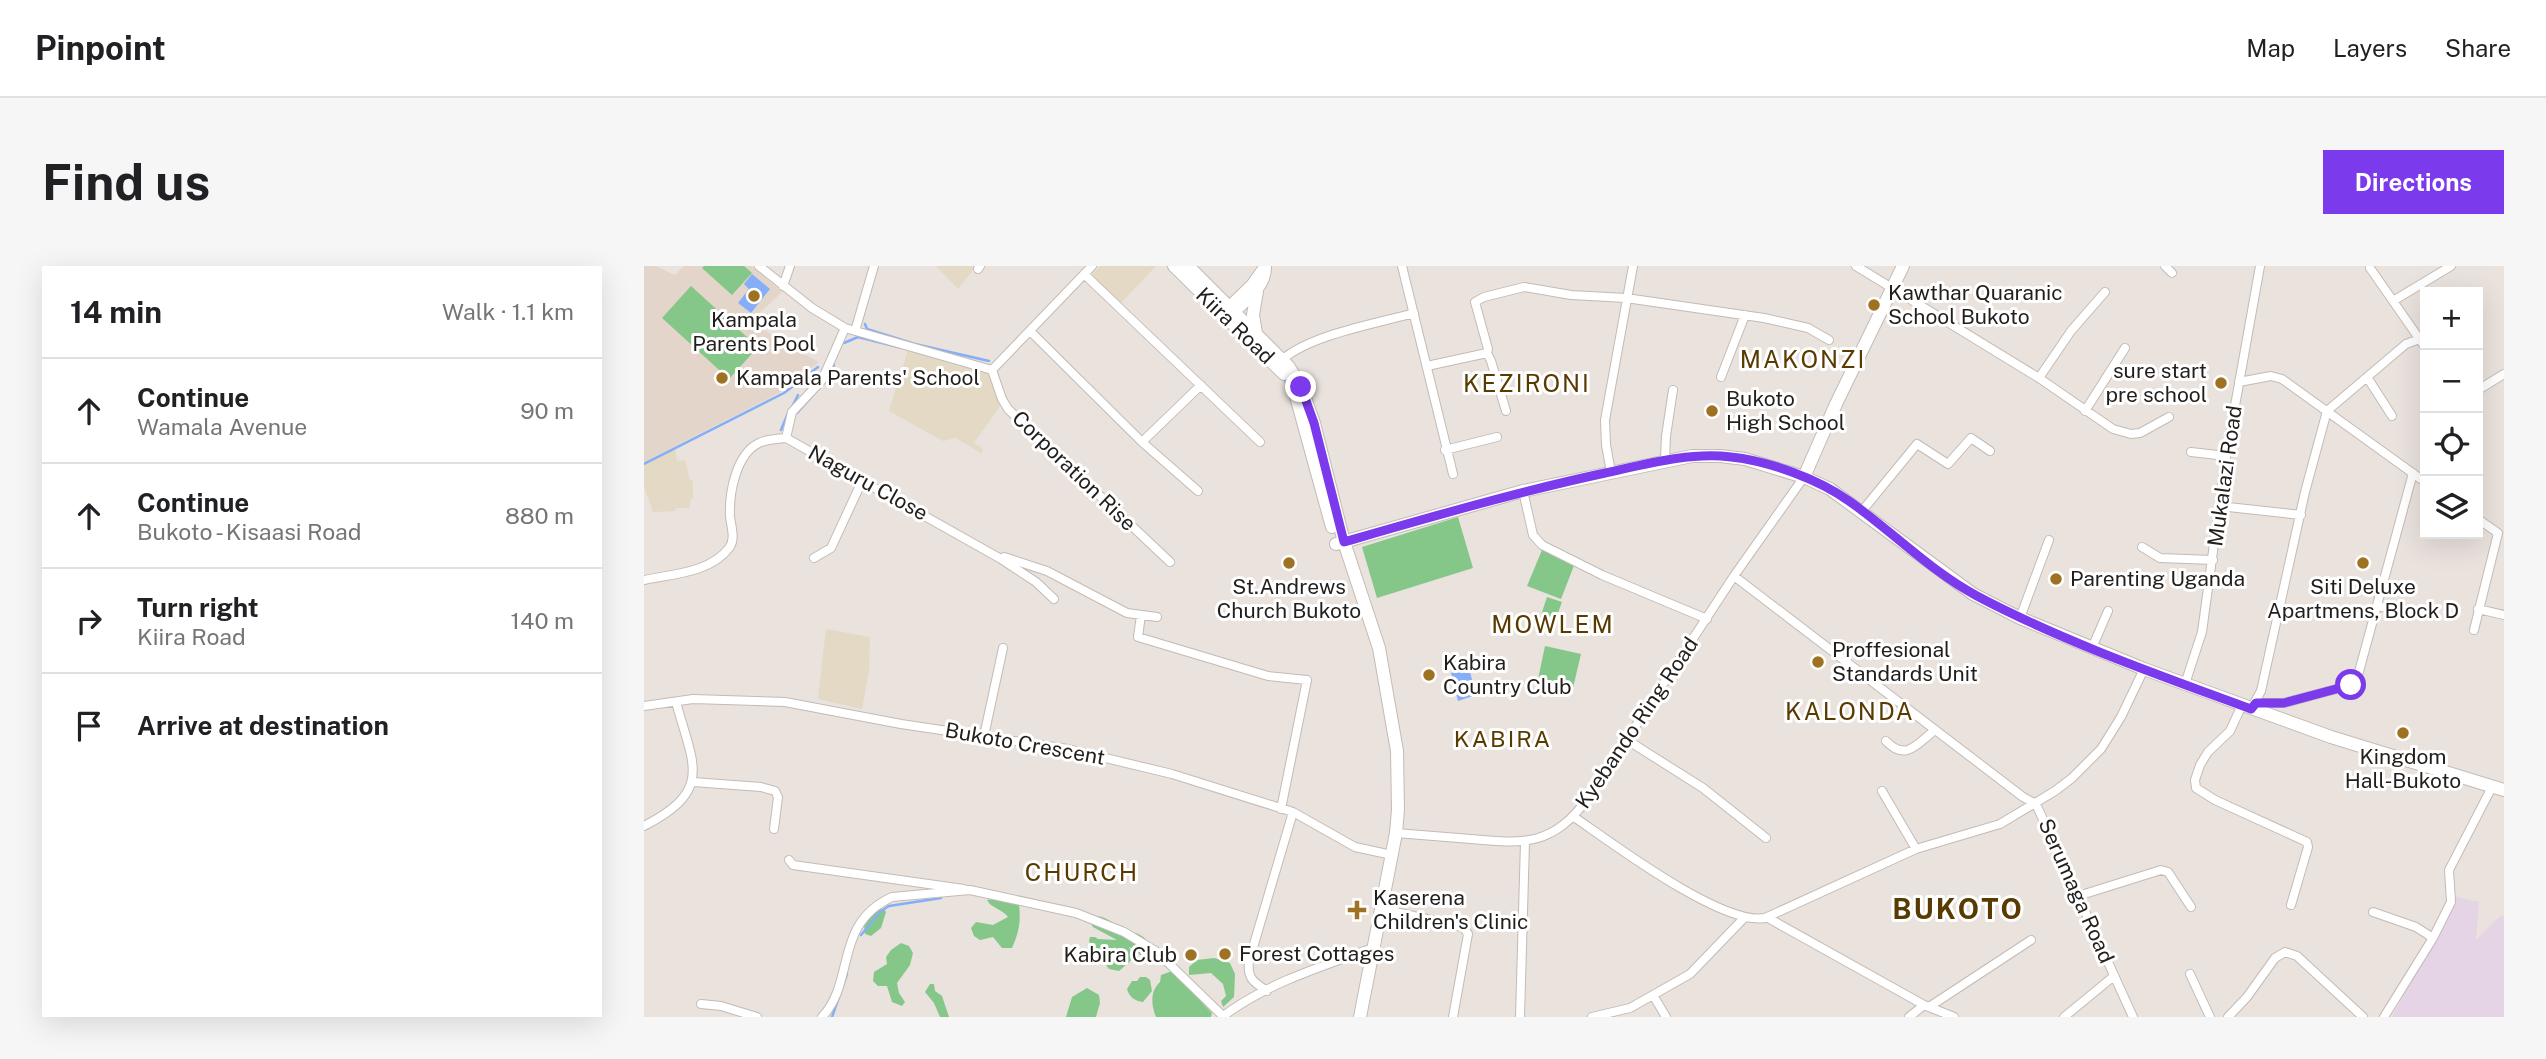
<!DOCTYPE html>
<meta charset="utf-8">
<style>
:root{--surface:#fff;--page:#f6f6f6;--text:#202124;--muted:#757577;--line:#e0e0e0;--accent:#7c3aed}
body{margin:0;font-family:"Public Sans",sans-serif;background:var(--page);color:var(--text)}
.controls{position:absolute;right:21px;top:21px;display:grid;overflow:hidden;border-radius:0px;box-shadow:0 7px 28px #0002}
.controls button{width:63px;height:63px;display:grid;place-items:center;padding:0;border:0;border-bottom:2px solid var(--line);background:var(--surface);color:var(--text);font:35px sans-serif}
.stop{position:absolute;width:21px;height:21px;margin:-16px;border:5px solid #7c3aed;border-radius:50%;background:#fff}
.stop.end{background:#7c3aed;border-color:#fff;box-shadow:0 2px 7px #0008}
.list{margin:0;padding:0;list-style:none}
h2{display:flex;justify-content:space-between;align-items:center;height:91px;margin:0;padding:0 28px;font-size:30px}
h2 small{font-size:23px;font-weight:400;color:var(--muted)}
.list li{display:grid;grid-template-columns:46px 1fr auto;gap:21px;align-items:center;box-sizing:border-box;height:105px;padding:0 28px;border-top:2px solid var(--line)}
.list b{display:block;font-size:26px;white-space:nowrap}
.list p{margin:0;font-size:23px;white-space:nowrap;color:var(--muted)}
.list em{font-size:23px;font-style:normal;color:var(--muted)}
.icon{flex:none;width:38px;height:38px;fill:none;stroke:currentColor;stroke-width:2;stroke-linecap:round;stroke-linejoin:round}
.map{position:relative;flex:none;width:1860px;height:751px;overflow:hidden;border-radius:0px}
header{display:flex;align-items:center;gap:42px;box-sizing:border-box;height:98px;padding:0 35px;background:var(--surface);border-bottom:2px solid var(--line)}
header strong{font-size:33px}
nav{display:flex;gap:38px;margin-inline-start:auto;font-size:24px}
.intro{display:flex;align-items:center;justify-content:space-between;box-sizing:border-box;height:168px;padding:0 42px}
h1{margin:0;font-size:49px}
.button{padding:18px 32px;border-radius:0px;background:var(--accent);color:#fff;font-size:24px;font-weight:700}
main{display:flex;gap:42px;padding:0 42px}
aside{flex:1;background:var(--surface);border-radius:0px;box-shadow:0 7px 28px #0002}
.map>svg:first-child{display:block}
.commercial{fill:#e3d9c4}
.industrial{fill:#e4d4e6}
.built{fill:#e4d5cb}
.green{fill:#85c689}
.water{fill:#84aff8}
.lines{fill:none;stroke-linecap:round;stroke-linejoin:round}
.stream{stroke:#84aff8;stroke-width:2.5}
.minor-casing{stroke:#c2bbb6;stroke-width:10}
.tertiary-casing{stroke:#c2bbb6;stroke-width:12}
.secondary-casing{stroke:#c2bbb6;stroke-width:14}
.primary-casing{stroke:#c2bbb6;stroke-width:14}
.minor{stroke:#fff;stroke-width:8}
.tertiary{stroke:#fff;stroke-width:10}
.secondary{stroke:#fff;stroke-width:12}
.primary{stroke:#fff;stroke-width:12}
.route{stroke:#7c3aed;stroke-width:9}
.poi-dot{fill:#9f7223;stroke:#fff;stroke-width:2.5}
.labels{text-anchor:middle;stroke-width:6;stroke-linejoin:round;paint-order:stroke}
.poi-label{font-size:21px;fill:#211e1c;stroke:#fff;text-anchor:start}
.street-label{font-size:21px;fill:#211e1c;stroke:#fff}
.neighbourhood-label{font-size:23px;letter-spacing:2px;fill:#593a00;stroke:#fff}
.quarter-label{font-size:24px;letter-spacing:2px;fill:#593a00;stroke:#fff}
.district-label{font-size:28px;font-weight:bold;letter-spacing:2px;fill:#593a00;stroke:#fff}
</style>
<header>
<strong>Pinpoint</strong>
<nav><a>Map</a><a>Layers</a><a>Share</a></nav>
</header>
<div class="intro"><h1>Find us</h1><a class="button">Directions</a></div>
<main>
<aside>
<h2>14 min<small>Walk · 1.1 km</small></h2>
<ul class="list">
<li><svg class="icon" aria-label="ahead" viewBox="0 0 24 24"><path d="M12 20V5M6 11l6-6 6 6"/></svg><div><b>Continue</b><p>Wamala Avenue</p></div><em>90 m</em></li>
<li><svg class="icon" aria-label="ahead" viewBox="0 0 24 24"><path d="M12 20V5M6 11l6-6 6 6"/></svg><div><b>Continue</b><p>Bukoto - Kisaasi Road</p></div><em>880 m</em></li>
<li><svg class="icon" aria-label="right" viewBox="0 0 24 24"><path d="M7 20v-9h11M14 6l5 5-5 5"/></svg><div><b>Turn right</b><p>Kiira Road</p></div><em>140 m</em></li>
<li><svg class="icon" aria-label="arrive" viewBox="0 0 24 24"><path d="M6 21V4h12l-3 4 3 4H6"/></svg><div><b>Arrive at destination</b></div></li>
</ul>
</aside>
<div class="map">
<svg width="1860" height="751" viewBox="0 0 1860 751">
<rect width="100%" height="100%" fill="#eae2dd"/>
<!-- commercial -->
<path class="commercial" d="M292 0H332L314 23Z
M456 0H512L477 37 448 9Z
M264 84 315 100 342 104 347 107 353 123 356 140 330 177 339 183 337 187 312 172 299 175 245 145Z
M31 181 33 195 41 194 46 214 49 215V232L47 233 45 242H32L31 245 9 246 0 221V196Z
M182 363 226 371 225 405 218 443 174 433Z"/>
<!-- industrial -->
<path class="industrial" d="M1803 629 1835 636 1832 674 1855 651 1860 650V751H1748L1798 657Z"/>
<!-- built -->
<path class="built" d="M0 0H12L31 9 40 0H108L138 26 108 54 134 74 175 96 135 127 0 196Z"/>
<!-- green -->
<path class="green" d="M60 0H100L108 7 88 29 58 2Z
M47 20 114 81 85 113 18 52Z
M814 251 829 302 733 332 718 281Z
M898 284 931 297 917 333 883 320Z
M903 331 918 336 908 363 894 358Z
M901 380 937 388 928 426 893 418Z
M356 631 375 638C377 656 375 666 368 682H358L349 671 336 674 330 670 327 662 332 656 349 659 364 651C358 643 347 642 343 634Z
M240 643 242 646 237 662 227 670 221 668 220 659 233 644Z
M451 650C460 650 464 654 471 658 494 672 499 661 512 691L509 696C498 694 495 685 485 681L490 692 475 705 465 703 462 699 467 693C462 685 457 684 448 682L445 675 446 671H451L454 673 473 674 449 661 447 658Z
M257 677 265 680 269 687 266 699 253 717 255 727 261 736 258 740 248 736 243 720H234L229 715 230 706 243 698 242 691 247 684Z
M570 692 586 697 591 708 590 731 579 741 577 735 582 730 579 718 567 707 545 709V701L553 694Z
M528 705 541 710 544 722 568 747 567 751H512C507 739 506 725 516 716L517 709Z
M496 711H502L506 714 508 725 499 736C491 735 485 731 483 723L488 715H493Z
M286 718H290L291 725 298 730 305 751H296L290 737 281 726Z
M443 722 455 729 456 737 452 751H422L428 731Z"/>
<!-- water -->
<path class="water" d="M108 8 126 23 107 47 94 37 105 23 100 18Z
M825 402 832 429 814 435 807 407Z"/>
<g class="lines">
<!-- stream -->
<path class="stream" d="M221 58 223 63 271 78 345 95
M200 77 214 71 258 82
M185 108 190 99
M639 111 646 124
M148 141 154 129
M153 147 170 128
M137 164 144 147
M0 198 140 127 174 101
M217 669 237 645 245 640 297 632
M188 751 203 708"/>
<!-- minor casing -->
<g class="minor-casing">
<path id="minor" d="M115 0 168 42 201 62 348 104 358 133 364 143 526 296
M758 0 809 208
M1212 0 1395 112 1469 163 1487 168 1496 167 1525 151
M1521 0 1528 7
M1726 2 1781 81
M334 3 336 0
M440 8 616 176
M139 20 146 0
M1749 35 1807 0
M211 65 230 0
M386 65 498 176 554 225
M843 87 847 95 862 145
M638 94C665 69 734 57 770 47
M783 100 843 87 844 83 831 36 840 31 880 21 927 29 982 32 1120 52 1164 62 1185 74
M348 104 448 0
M1077 111 1101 49
M1723 111 1748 150
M1395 112 1427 65 1461 26
M1595 116 1627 110 1638 113 1781 216
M1834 124 1860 108
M1441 145 1481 82
M142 172 357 293 392 316 410 333
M142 172 148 146 178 114 201 62
M498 176 557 119
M801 184 853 171
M1547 186 1582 190
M1021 194 1022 170 1029 124
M967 206 962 179 961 154 989 0
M879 225 889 269 898 279 958 309 1063 353
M1575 240 1657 249
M1218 245 1273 178 1304 198 1327 172 1346 185
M1498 281 1516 292 1569 294
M360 291 403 305 483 347 513 351
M170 292 187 282 219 213
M1090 310 1379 531 1392 538 1489 751
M0 314C28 308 66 307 85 282 92 273 87 261 86 250 85 227 92 188 115 177 123 173 133 173 142 172
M1733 340 1775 348
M1834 343 1860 349
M497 349 494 371 624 410 663 414 637 543
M1376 352 1405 274
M1830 364 1854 267 1834 253
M1448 382 1464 345
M1541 418 1558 366 1582 190 1616 0
M1612 437H1640L1707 419 1713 413 1769 207
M1598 439 1586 465 1564 486 1556 499 1551 514 1552 522 1571 534 1663 576 1664 581 1647 639
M0 440 49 433 141 436 257 458 424 483 528 508 649 546 711 581 748 589
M1607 443 1617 425 1661 226 1683 145 1762 78 1781 71
M340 470 359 382
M983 474 1059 522 1122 572
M1242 475C1262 496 1273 478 1291 464
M49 516 117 521 131 525 134 531 130 563
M1238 525 1272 583
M930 551C968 577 1078 660 1121 652L1272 583 1356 558 1411 525 1428 512 1457 483 1477 451 1500 403
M0 560C70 524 49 499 32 436
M752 567C777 569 802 571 827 573 882 578 909 580 945 531L1090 310 1160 211
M145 594 149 599 320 623
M1434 630 1517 604 1524 606 1547 641
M738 643 819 661 824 668 809 751
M1729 646 1772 661 1789 672
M1124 652 1280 739 1310 751
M1546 708 1566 751
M623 725C609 716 603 712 605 695L649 546
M1009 729 1022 751
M57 738 77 740 113 751
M1285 741 1387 674
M178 751C212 715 189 658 248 631L326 624 432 647 480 666 513 686 579 750
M578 751C621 718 678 700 729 682
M876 751 881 576
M948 751 986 742 1046 708 1100 652
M1265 751 1280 739
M1420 751 1470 710
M1584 751 1603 731 1631 692 1641 686 1653 690 1719 751
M1740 751 1789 672 1807 636 1805 604 1848 521"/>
</g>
<!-- tertiary casing -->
<g class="tertiary-casing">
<path id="tertiary" d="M579 46 608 18 620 1
M584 52C599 37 623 23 622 0"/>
</g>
<!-- secondary casing -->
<g class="secondary-casing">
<path id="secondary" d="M530 0 640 108
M544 0 645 101 657 121 670 157 700 276 735 382 753 485 754 544 752 567 716 751
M612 67 609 49 613 25
M650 123 688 261
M692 278 879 225 1048 190H1076L1101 193 1160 211 1186 223 1329 328 1376 352 1500 403 1687 471 1860 524"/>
</g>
<!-- primary casing -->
<g class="primary-casing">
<path id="primary" d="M1160 211 1192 138 1259 0"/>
</g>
<!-- minor -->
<use href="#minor" class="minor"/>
<!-- tertiary -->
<use href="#tertiary" class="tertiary"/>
<!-- secondary -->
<use href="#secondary" class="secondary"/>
<!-- primary -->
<use href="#primary" class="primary"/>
</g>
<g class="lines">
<!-- route -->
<path class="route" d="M657 121 670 157 700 276C787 251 873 226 961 207 1002 198 1045 186 1087 191 1125 195 1174 213 1205 235 1248 265 1286 305 1333 330 1420 376 1515 409 1607 443L1612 437H1640L1707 419"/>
</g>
<!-- markers -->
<g class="poi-dot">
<circle cx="110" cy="30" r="7"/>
<circle cx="1230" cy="39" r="7"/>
<circle cx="78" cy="112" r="7"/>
<circle cx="1577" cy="117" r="7"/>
<circle cx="1068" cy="145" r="7"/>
<circle cx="645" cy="297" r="7"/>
<circle cx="1719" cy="297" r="7"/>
<circle cx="1412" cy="313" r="7"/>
<circle cx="1174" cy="396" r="7"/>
<circle cx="785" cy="409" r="7"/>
<circle cx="1759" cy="467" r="7"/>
<path d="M709.5 633.5h7v7h7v7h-7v7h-7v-7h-7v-7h7z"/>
<circle cx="581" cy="688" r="7"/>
<circle cx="547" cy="689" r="7"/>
</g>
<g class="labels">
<!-- poi labels -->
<g class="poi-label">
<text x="1244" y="34">Kawthar Quaranic<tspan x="1244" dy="24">School Bukoto</tspan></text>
<text x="110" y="61" text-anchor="middle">Kampala<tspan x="110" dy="24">Parents Pool</tspan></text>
<text x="1563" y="112" text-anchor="end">sure start<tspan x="1563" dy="24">pre school</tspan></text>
<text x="92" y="119">Kampala Parents' School</text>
<text x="1082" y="140">Bukoto<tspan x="1082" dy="24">High School</tspan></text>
<text x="1426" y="320">Parenting Uganda</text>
<text x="645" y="328" text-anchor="middle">St.Andrews<tspan x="645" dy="24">Church Bukoto</tspan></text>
<text x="1719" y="328" text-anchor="middle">Siti Deluxe<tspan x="1719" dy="24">Apartmens, Block D</tspan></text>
<text x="1188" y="391">Proffesional<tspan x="1188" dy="24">Standards Unit</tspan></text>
<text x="799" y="404">Kabira<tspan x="799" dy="24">Country Club</tspan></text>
<text x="1759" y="498" text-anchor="middle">Kingdom<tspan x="1759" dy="24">Hall-Bukoto</tspan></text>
<text x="729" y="639">Kaserena<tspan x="729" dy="24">Children's Clinic</tspan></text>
<text x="595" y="695">Forest Cottages</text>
<text x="533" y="696" text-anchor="end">Kabira Club</text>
</g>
<!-- street labels -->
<g class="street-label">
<text transform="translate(591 60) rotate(44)" y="7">Kiira Road</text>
<text transform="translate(430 205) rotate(44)" y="7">Corporation Rise</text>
<text transform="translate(1581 210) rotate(-82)" y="7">Mukalazi Road</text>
<text transform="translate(224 217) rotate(29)" y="7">Naguru Close</text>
<text transform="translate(993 457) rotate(-56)" y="7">Kyebando Ring Road</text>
<text transform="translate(381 478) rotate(10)" y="7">Bukoto Crescent</text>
<text transform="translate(1432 625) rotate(66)" y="7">Serumaga Road</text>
</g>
<!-- neighbourhood labels -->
<g class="neighbourhood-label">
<text x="859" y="481">KABIRA</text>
</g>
<!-- quarter labels -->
<g class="quarter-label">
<text x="1159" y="102">MAKONZI</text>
<text x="883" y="126">KEZIRONI</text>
<text x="909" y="367">MOWLEM</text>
<text x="1206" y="454">KALONDA</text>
<text x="438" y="615">CHURCH</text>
</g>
<!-- district labels -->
<g class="district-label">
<text x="1314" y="653">BUKOTO</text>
</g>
</g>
</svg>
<div class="controls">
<button>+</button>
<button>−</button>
<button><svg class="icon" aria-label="locate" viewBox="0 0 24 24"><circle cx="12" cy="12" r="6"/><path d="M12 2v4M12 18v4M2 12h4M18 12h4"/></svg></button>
<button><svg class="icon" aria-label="layers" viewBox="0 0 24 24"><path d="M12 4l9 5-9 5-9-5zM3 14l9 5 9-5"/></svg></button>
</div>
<div class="stop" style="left:1707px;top:419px"></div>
<div class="stop end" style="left:657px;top:121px"></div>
</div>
</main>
